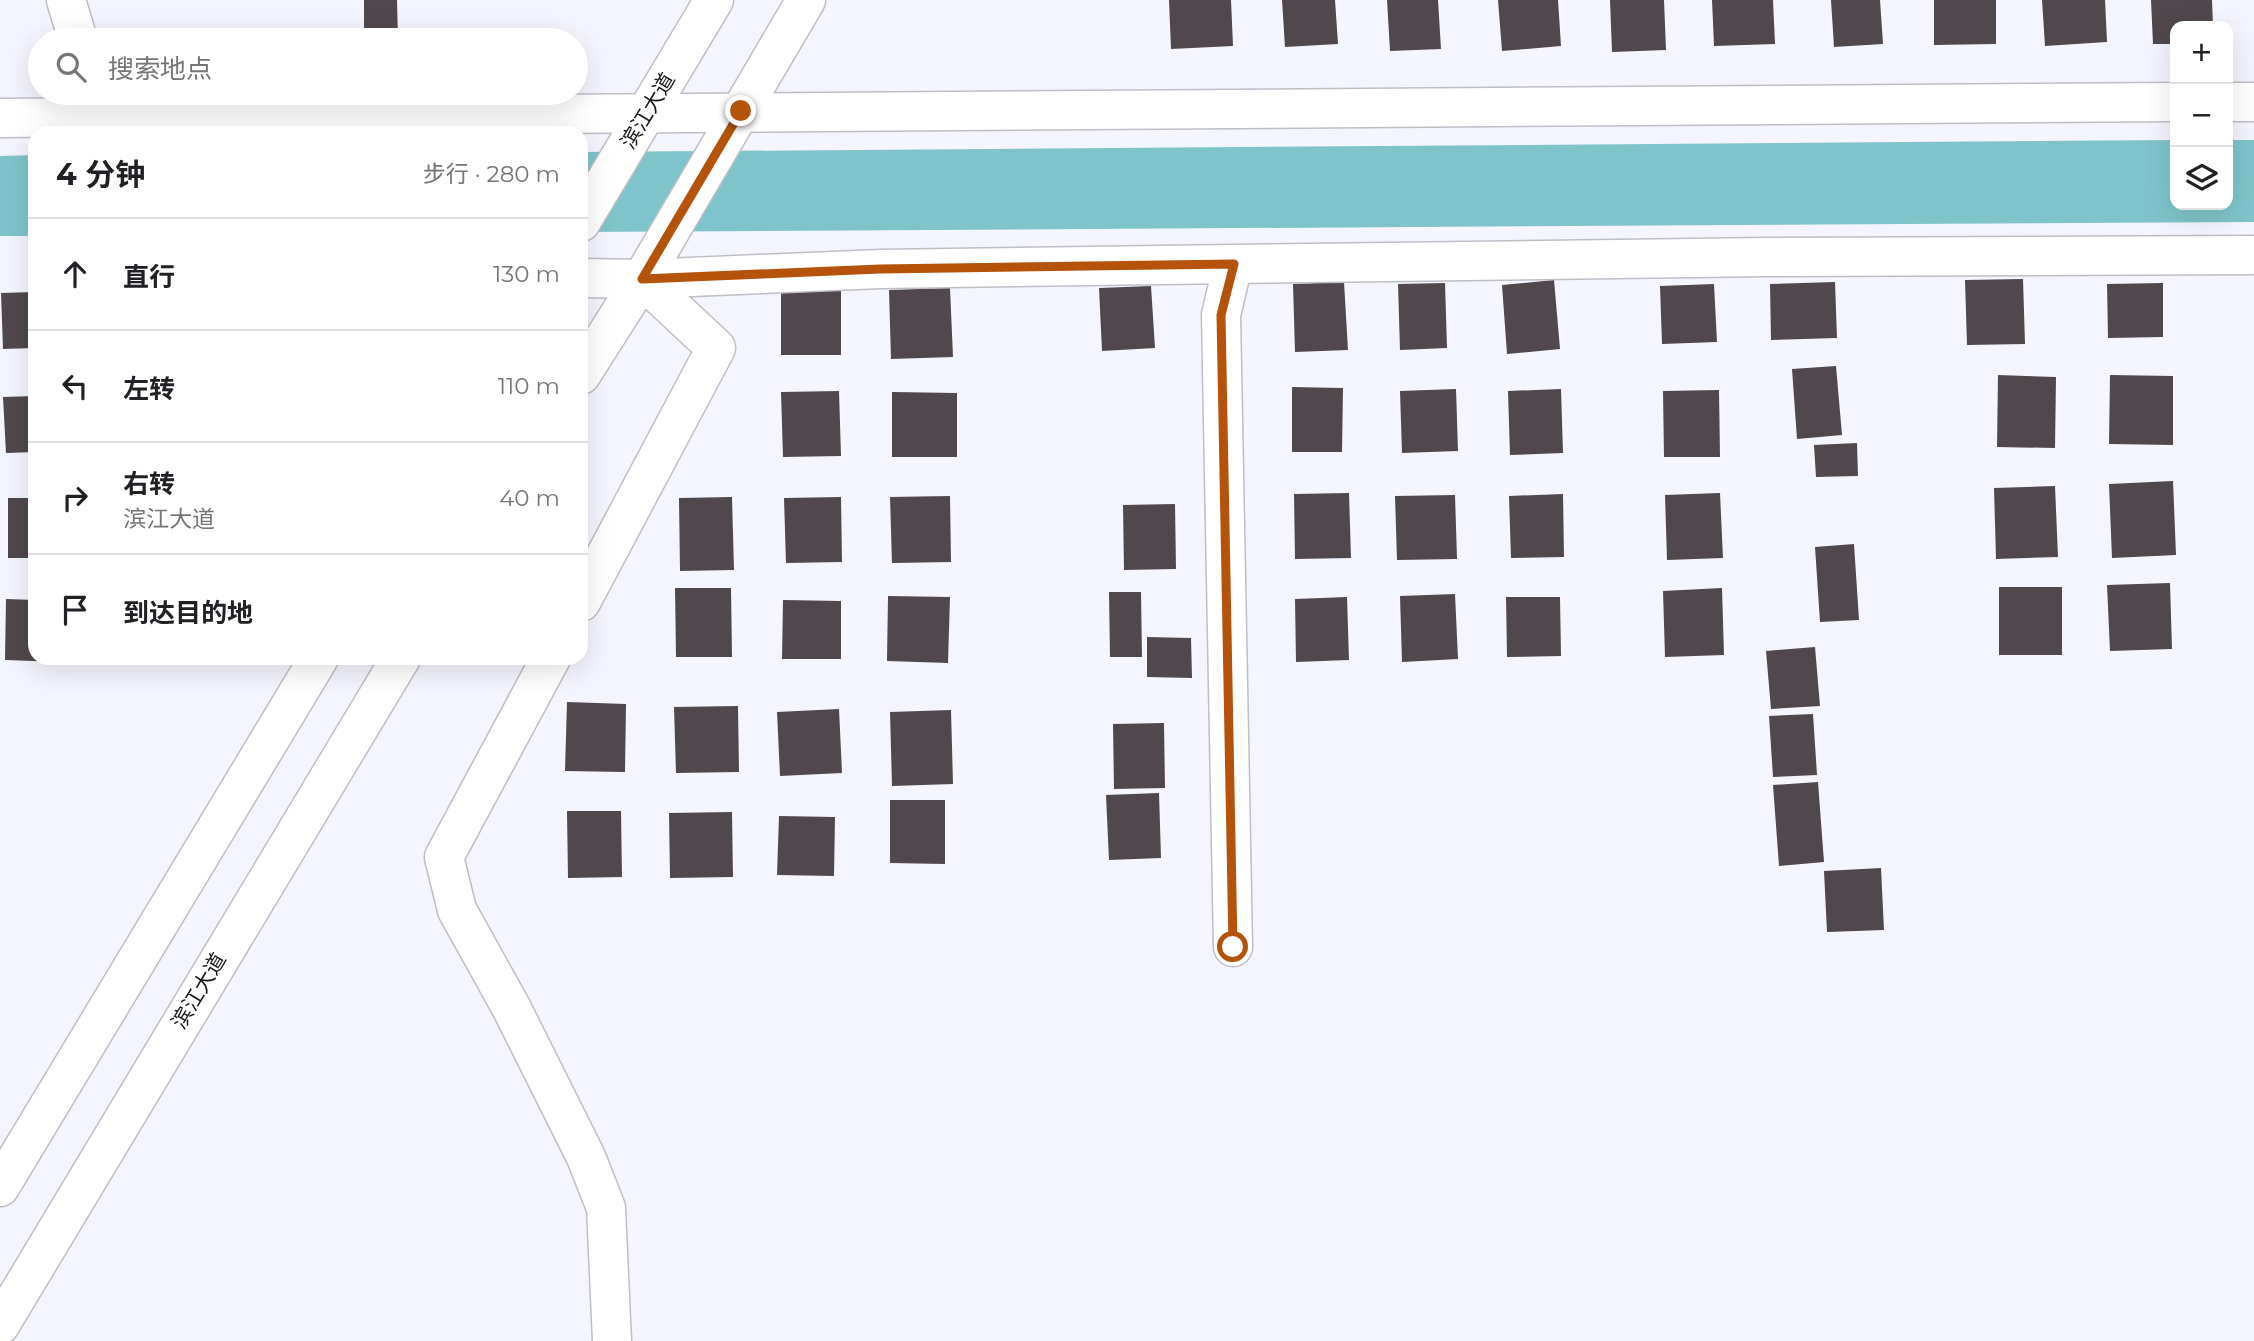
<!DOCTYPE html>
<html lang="zh">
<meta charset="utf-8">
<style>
:root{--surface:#fff;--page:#f2f2f2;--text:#202124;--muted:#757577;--line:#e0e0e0}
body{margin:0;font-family:Montserrat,"Noto Sans SC",sans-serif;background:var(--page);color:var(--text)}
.controls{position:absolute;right:21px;top:21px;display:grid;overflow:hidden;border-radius:14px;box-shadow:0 7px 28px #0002}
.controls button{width:63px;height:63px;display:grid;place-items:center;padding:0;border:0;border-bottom:2px solid var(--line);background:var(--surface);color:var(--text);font:35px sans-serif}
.stop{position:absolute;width:21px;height:21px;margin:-16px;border:5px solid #b45309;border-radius:50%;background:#fff}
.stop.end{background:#b45309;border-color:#fff;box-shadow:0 2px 7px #0008}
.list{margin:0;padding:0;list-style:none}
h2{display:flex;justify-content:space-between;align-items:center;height:91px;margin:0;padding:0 28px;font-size:30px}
h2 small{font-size:23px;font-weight:400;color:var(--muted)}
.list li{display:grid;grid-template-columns:46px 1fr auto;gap:21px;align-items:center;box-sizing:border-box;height:112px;padding:0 28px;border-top:2px solid var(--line)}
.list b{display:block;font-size:26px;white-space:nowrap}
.list p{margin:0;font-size:23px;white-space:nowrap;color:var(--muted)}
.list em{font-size:23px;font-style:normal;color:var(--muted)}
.icon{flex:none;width:38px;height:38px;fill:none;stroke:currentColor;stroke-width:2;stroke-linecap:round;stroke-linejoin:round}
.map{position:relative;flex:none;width:2254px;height:1341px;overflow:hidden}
.search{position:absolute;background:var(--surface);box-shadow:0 7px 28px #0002;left:28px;top:28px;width:560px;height:77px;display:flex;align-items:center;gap:18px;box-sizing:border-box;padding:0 24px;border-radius:38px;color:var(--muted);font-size:26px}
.panel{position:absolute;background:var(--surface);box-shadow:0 7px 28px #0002;left:28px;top:126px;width:560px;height:539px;border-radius:21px}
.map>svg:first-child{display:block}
.water{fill:#7fc4cb}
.building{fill:#50484c}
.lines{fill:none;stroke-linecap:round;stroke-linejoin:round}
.minor-casing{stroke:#bebec7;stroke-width:41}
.primary-casing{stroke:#bebec7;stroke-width:41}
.minor{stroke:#fff;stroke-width:38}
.primary{stroke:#fff;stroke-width:38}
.route{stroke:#b45309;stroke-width:9}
.labels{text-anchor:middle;stroke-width:7;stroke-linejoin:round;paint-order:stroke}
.street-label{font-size:21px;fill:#161619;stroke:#fff}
</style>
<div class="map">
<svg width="2254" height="1341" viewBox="0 0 2254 1341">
<rect width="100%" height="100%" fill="#f5f5ff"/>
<!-- water -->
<path class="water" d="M2175 140V205H2228V140H2254V222L581 232V152Z
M35 155V236H0V156Z"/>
<!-- building -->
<path class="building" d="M364 0H397L398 40H364Z
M1169 0H1231L1233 46 1171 49Z
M1282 0H1335L1338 44 1285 47Z
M1387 0H1438L1441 49 1390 51Z
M1498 0H1558L1561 46 1502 51Z
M1610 0H1664L1666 50 1612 52Z
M1712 0H1773L1775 44 1714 46Z
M1831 0H1880L1883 44 1834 47Z
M1934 0H1996V44L1934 45Z
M2042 0H2105L2107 42 2045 46Z
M2151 0H2212L2213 26H2175V44H2153Z
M2023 279 2025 344 1967 345 1965 280Z
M1554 280 1560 349 1507 354 1502 285Z
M1344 282 1348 350 1295 352 1293 284Z
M1835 282 1837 338 1771 340 1770 284Z
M1445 283 1447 348 1400 350 1398 284Z
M2163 283V337L2108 338 2107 284Z
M1714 284 1717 342 1662 344 1660 286Z
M1151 286 1155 348 1102 351 1099 288Z
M950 288 953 357 891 359 889 290Z
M781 289H841V355H781Z
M35 292V348L3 349 1 293Z
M1836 366 1842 435 1797 439 1792 369Z
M1998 375 2056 377 2055 448 1997 447Z
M2110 375 2173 376V445L2109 444Z
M1292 387 1343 388 1342 452H1292Z
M1456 389 1458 451 1402 453 1400 391Z
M1561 389 1563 453 1510 455 1508 391Z
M1719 390 1720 457H1664L1663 391Z
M839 391 841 456 783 457 781 392Z
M892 392 957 393V457H892Z
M35 396V452L6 453 3 397Z
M1857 443 1858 476 1816 477 1814 445Z
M2173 481 2176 555 2112 558 2109 484Z
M2055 486 2058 557 1996 559 1994 488Z
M1349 493 1351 558 1295 559 1294 494Z
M1720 493 1723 558 1667 560 1665 495Z
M1563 494 1564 557 1511 558 1509 496Z
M1455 495 1457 559 1397 560 1395 496Z
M950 496 951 562 892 563 890 497Z
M732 497 734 570 680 571 679 498Z
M841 497 842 562 786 563 784 498Z
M8 498H35V558H8Z
M1175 504 1176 569 1124 570 1123 505Z
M1854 544 1859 620 1820 622 1815 547Z
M2170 583 2172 649 2110 651 2107 585Z
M1999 587H2062V655H1999Z
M675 588H731L732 657H676Z
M1722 588 1724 655 1665 657 1663 591Z
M1109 592H1141L1142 657H1110Z
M1455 594 1458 659 1402 662 1400 596Z
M888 596 950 597 948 663 887 661Z
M1347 597 1349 660 1296 662 1295 599Z
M1506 597H1560L1561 656 1507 657Z
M6 599 35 600V658H62V662L5 660Z
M783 600 841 601V659H782Z
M1147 637 1191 638 1192 678 1147 677Z
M1815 647 1820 706 1771 709 1766 651Z
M567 702 626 704 625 772 565 771Z
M738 706 739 772 676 773 674 707Z
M839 709 842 773 780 776 777 712Z
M951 710 953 784 892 786 890 712Z
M1813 714 1817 775 1773 777 1769 716Z
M1164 723 1165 788 1114 789 1113 724Z
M1818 782 1824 862 1779 866 1773 785Z
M1159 793 1161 858 1109 860 1106 795Z
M890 800H945V864L890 863Z
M567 811H621L622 877 568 878Z
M732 812 733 877 670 878 669 813Z
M779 816 835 817 834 876 777 875Z
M1881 868 1884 930 1827 932 1824 871Z"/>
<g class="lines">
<!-- minor casing -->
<g class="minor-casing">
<path id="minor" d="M66 0 78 40
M2228 102H2254
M0 118 2175 102
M581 278 642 279 880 269 1233 264 1767 257 2254 255
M581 602 716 348 642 279
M551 658 444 857 457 910 512 1009 586 1157 606 1208 612 1341
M1233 947 1221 315 1233 264"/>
</g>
<!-- primary casing -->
<g class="primary-casing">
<path id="primary" d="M581 222 714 0
M581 375 642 279 806 0
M0 1187 319 658
M0 1325 401 658"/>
</g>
<!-- minor -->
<use href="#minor" class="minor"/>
<!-- primary -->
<use href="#primary" class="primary"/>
</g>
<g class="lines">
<!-- route -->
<path class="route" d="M741 111 642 279 880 269 1234 264 1221 315 1233 947"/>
</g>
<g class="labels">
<!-- street labels -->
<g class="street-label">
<text transform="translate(648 111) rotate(-59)" y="7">滨江大道</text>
<text transform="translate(199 991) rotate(-59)" y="7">滨江大道</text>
</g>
</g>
</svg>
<div class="controls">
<button>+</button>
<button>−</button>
<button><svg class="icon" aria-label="layers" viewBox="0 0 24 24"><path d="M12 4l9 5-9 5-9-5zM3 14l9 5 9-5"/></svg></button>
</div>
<div class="stop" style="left:1233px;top:947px"></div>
<div class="stop end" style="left:741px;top:111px"></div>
<div class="search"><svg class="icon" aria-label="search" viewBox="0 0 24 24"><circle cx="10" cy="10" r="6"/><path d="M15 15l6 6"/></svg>搜索地点</div>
<section class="panel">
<h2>4 分钟<small>步行 · 280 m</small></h2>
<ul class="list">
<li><svg class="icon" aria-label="ahead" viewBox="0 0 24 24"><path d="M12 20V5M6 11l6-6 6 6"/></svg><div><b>直行</b></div><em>130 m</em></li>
<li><svg class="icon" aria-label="left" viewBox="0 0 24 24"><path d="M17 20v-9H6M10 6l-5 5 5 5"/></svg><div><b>左转</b></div><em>110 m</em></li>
<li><svg class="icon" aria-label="right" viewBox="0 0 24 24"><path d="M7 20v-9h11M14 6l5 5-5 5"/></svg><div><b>右转</b><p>滨江大道</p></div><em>40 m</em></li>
<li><svg class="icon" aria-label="arrive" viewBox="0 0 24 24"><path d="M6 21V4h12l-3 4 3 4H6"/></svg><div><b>到达目的地</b></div></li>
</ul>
</section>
</div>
